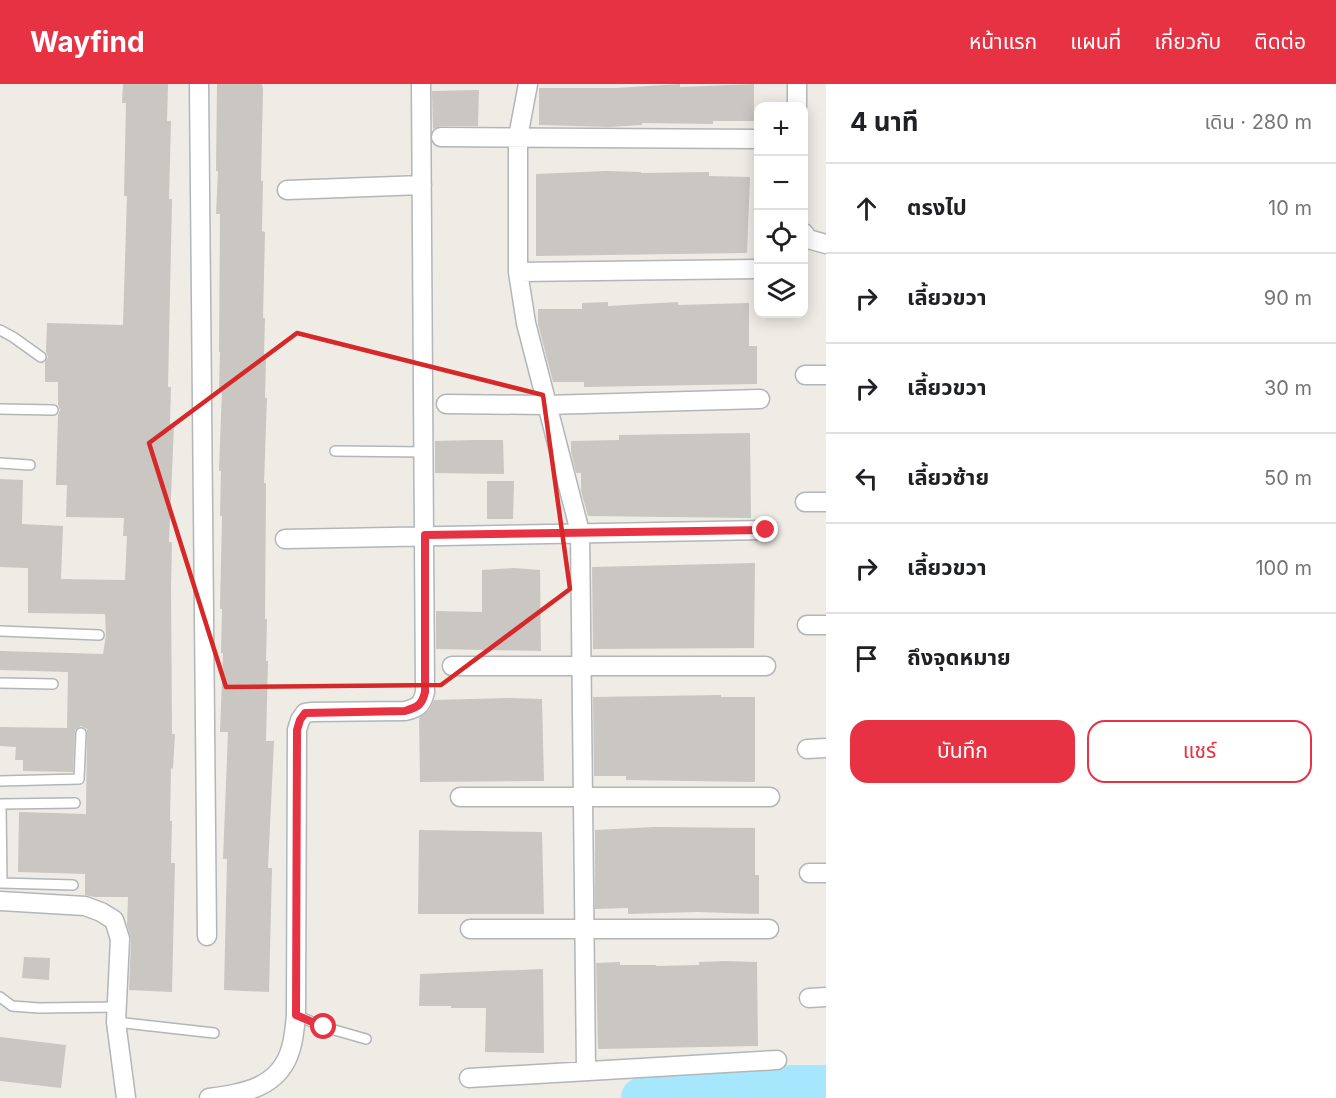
<!DOCTYPE html>
<html lang="th">
<meta charset="utf-8">
<style>
:root{--surface:#fff;--page:#f6f6f6;--text:#202124;--muted:#757577;--line:#e0e0e0;--accent:#e73244}
body{margin:0;font-family:Inter,"Noto Sans Thai",sans-serif;background:var(--page);color:var(--text)}
.controls{position:absolute;right:18px;top:18px;display:grid;overflow:hidden;border-radius:12px;box-shadow:0 3px 15px #0003}
.controls button{width:54px;height:54px;display:grid;place-items:center;padding:0;border:0;border-bottom:2px solid var(--line);background:var(--surface);color:var(--text);font:30px sans-serif}
.stop{position:absolute;width:18px;height:18px;margin:-14px;border:4px solid #e73244;border-radius:50%;background:#fff}
.stop.end{background:#e73244;border-color:#fff;box-shadow:0 2px 6px #0008}
.list{margin:0;padding:0;list-style:none}
h2{display:flex;justify-content:space-between;align-items:center;height:78px;margin:0;padding:0 24px;font-size:26px}
h2 small{font-size:20px;font-weight:400;color:var(--muted)}
.list li{display:grid;grid-template-columns:39px 1fr auto;gap:18px;align-items:center;box-sizing:border-box;height:90px;padding:0 24px;border-top:2px solid var(--line)}
.list b{display:block;font-size:22px;white-space:nowrap}
.list em{font-size:20px;font-style:normal;color:var(--muted)}
.actions{display:flex;gap:12px;padding:18px 24px}
.actions a{flex:1;padding:14px 0;border:2px solid var(--accent);border-radius:18px;text-align:center;font-size:21px;color:var(--accent)}
.actions .main{background:var(--accent);color:#fff}
.icon{flex:none;width:33px;height:33px;fill:none;stroke:currentColor;stroke-width:2;stroke-linecap:round;stroke-linejoin:round}
.map{position:relative;flex:none;width:826px;height:1014px;overflow:hidden}
header{display:flex;align-items:center;gap:36px;box-sizing:border-box;height:84px;padding:0 30px;background:var(--accent);color:#fff}
header strong{font-size:28px}
nav{display:flex;gap:33px;margin-inline-start:auto;font-size:21px}
main{display:flex}
aside{flex:1;background:var(--surface)}
.map>svg:first-child{display:block}
.lines{fill:none;stroke-linecap:round;stroke-linejoin:round}
.river{stroke:#a6e7fe;stroke-width:42}
.building{fill:#cac6c2}
.lane-casing{stroke:#b2b6b9;stroke-width:12}
.street-casing{stroke:#b2b6b9;stroke-width:21}
.lane{stroke:#fff;stroke-width:9}
.street{stroke:#fff;stroke-width:18}
.route{stroke:#e73244;stroke-width:8}
.marked{fill:none;stroke:#d62828;stroke-width:4.5;stroke-linejoin:round}
</style>
<header>
<strong>Wayfind</strong>
<nav><a>หน้าแรก</a><a>แผนที่</a><a>เกี่ยวกับ</a><a>ติดต่อ</a></nav>
</header>
<main>
<div class="map">
<svg width="826" height="1014" viewBox="0 0 826 1014">
<rect width="100%" height="100%" fill="#efebe5"/>
<g class="lines">
<!-- river -->
<path class="river" d="M642 1014 728 1002H826"/>
</g>
<!-- building -->
<path class="building" d="M123 0H168L167 37H171L169 115H172L168 303H171L170 341 174 342 169 458H172L171 503 172 650H175L173 685 171 684 170 737H172L171 779H175L172 908 129 906 131 856 127 841 128 813H94L85 811V790L18 788 19 728 86 730 87 645 81 642 75 646 73 688 23 687V676H15L16 663 0 662V643L67 644 68 588 0 586V567L103 570 106 551 105 530 28 529V484L0 483V395L23 396 22 440 63 442 61 495 125 496 127 452H123L124 434 66 433 67 401H56L58 331 60 326 58 321V298H45V278L48 273 46 268 47 239 123 241 127 112H124L126 19H122Z
M217 0H262L263 5 261 97H263L262 147 265 148 263 234H265L264 272H266L265 314H267L264 399H266L265 535H267L266 577H268L266 657H274L268 784H272L269 908 224 906 227 775H223L228 648H220L223 569H221L222 525H220L222 432H220L221 387H219L222 305H219L220 268H219L220 130H216L218 87H216Z
M680 0V3L754 0V37H713V40L642 39V41L609 43 539 41V4H616Z
M479 6 478 42H441L433 45 432 7Z
M606 87 641 88V89L709 88V92L750 93 747 169 536 172V90Z
M608 218V222L678 218V221L749 219V262H757V300L584 303V298H553L538 240V225H582V219Z
M750 349 751 434 588 432 581 407V389H576L571 368V357L619 356V351Z
M475 356H503L504 390 435 389V357Z
M487 397H514L513 435H487Z
M755 479 754 564 593 565 592 483Z
M514 484 540 486 541 567 436 565V527L482 528V486Z
M721 611V613H755V698L626 696V692H594L593 613Z
M509 614 542 615 544 697 420 698 419 634 429 626 434 616Z
M655 743 755 744V791H759V830L697 828 628 830V824L595 825V746Z
M419 746 542 748 544 830H418Z
M24 873 50 874 49 896 22 894Z
M725 877 757 878 758 962 598 965 596 879 620 878V881H656V882L699 881V878Z
M543 885 544 969 485 968 486 924H451V922H419L420 890Z
M0 953 66 961 61 1004 0 997Z"/>
<g class="lines">
<!-- lane casing -->
<g class="lane-casing">
<path id="lane" d="M0 246 13 253 41 273
M0 325 53 326
M335 367 424 368
M0 379 30 381
M0 547 99 551
M0 599 53 600
M0 697 79 695 81 649
M0 720 75 719
M1 720 2 799 73 801
M0 913 12 922 39 924 117 923
M296 931 324 943 366 955
M116 938 214 949"/>
</g>
<!-- street casing -->
<g class="street-casing">
<path id="street" d="M199 0 207 852
M528 0 518 53V188L526 239 580 448 586 987
M797 0V22
M441 53 758 55
M287 106 422 101
M804 149 808 155 826 160
M518 188 758 185
M805 291H826
M446 320 546 321 760 315
M805 418H826
M285 455 766 446
M807 541H826
M452 582H766
M807 665 826 664
M460 713H770
M809 789H826
M0 817 85 822 101 828 114 836 120 855 116 938 126 1014
M470 845H769
M809 914 826 913
M469 994 777 976
M209 1014C244 1009 280 1004 291 964 294 954 295 942 296 931L297 646 300 636 305 629 312 628 405 627C418 624 422 621 425 608L421 0"/>
</g>
<!-- lane -->
<use href="#lane" class="lane"/>
<!-- street -->
<use href="#street" class="street"/>
</g>
<g class="lines">
<!-- route -->
<path class="route" d="M324 943 296 931 297 646 300 636 305 629 405 627C418 623 422 621 425 608V451L766 446"/>
</g>
<!-- marked area -->
<path class="marked" d="M297 249 543 311 570 505 441 601 226 603 149 359Z"/>
</svg>
<div class="controls">
<button>+</button>
<button>−</button>
<button><svg class="icon" aria-label="locate" viewBox="0 0 24 24"><circle cx="12" cy="12" r="6"/><path d="M12 2v4M12 18v4M2 12h4M18 12h4"/></svg></button>
<button><svg class="icon" aria-label="layers" viewBox="0 0 24 24"><path d="M12 4l9 5-9 5-9-5zM3 14l9 5 9-5"/></svg></button>
</div>
<div class="stop" style="left:324px;top:943px"></div>
<div class="stop end" style="left:766px;top:446px"></div>
</div>
<aside>
<h2>4 นาที<small>เดิน · 280 m</small></h2>
<ul class="list">
<li><svg class="icon" aria-label="ahead" viewBox="0 0 24 24"><path d="M12 20V5M6 11l6-6 6 6"/></svg><div><b>ตรงไป</b></div><em>10 m</em></li>
<li><svg class="icon" aria-label="right" viewBox="0 0 24 24"><path d="M7 20v-9h11M14 6l5 5-5 5"/></svg><div><b>เลี้ยวขวา</b></div><em>90 m</em></li>
<li><svg class="icon" aria-label="right" viewBox="0 0 24 24"><path d="M7 20v-9h11M14 6l5 5-5 5"/></svg><div><b>เลี้ยวขวา</b></div><em>30 m</em></li>
<li><svg class="icon" aria-label="left" viewBox="0 0 24 24"><path d="M17 20v-9H6M10 6l-5 5 5 5"/></svg><div><b>เลี้ยวซ้าย</b></div><em>50 m</em></li>
<li><svg class="icon" aria-label="right" viewBox="0 0 24 24"><path d="M7 20v-9h11M14 6l5 5-5 5"/></svg><div><b>เลี้ยวขวา</b></div><em>100 m</em></li>
<li><svg class="icon" aria-label="arrive" viewBox="0 0 24 24"><path d="M6 21V4h12l-3 4 3 4H6"/></svg><div><b>ถึงจุดหมาย</b></div></li>
</ul>
<div class="actions"><a class="main">บันทึก</a><a>แชร์</a></div>
</aside>
</main>
